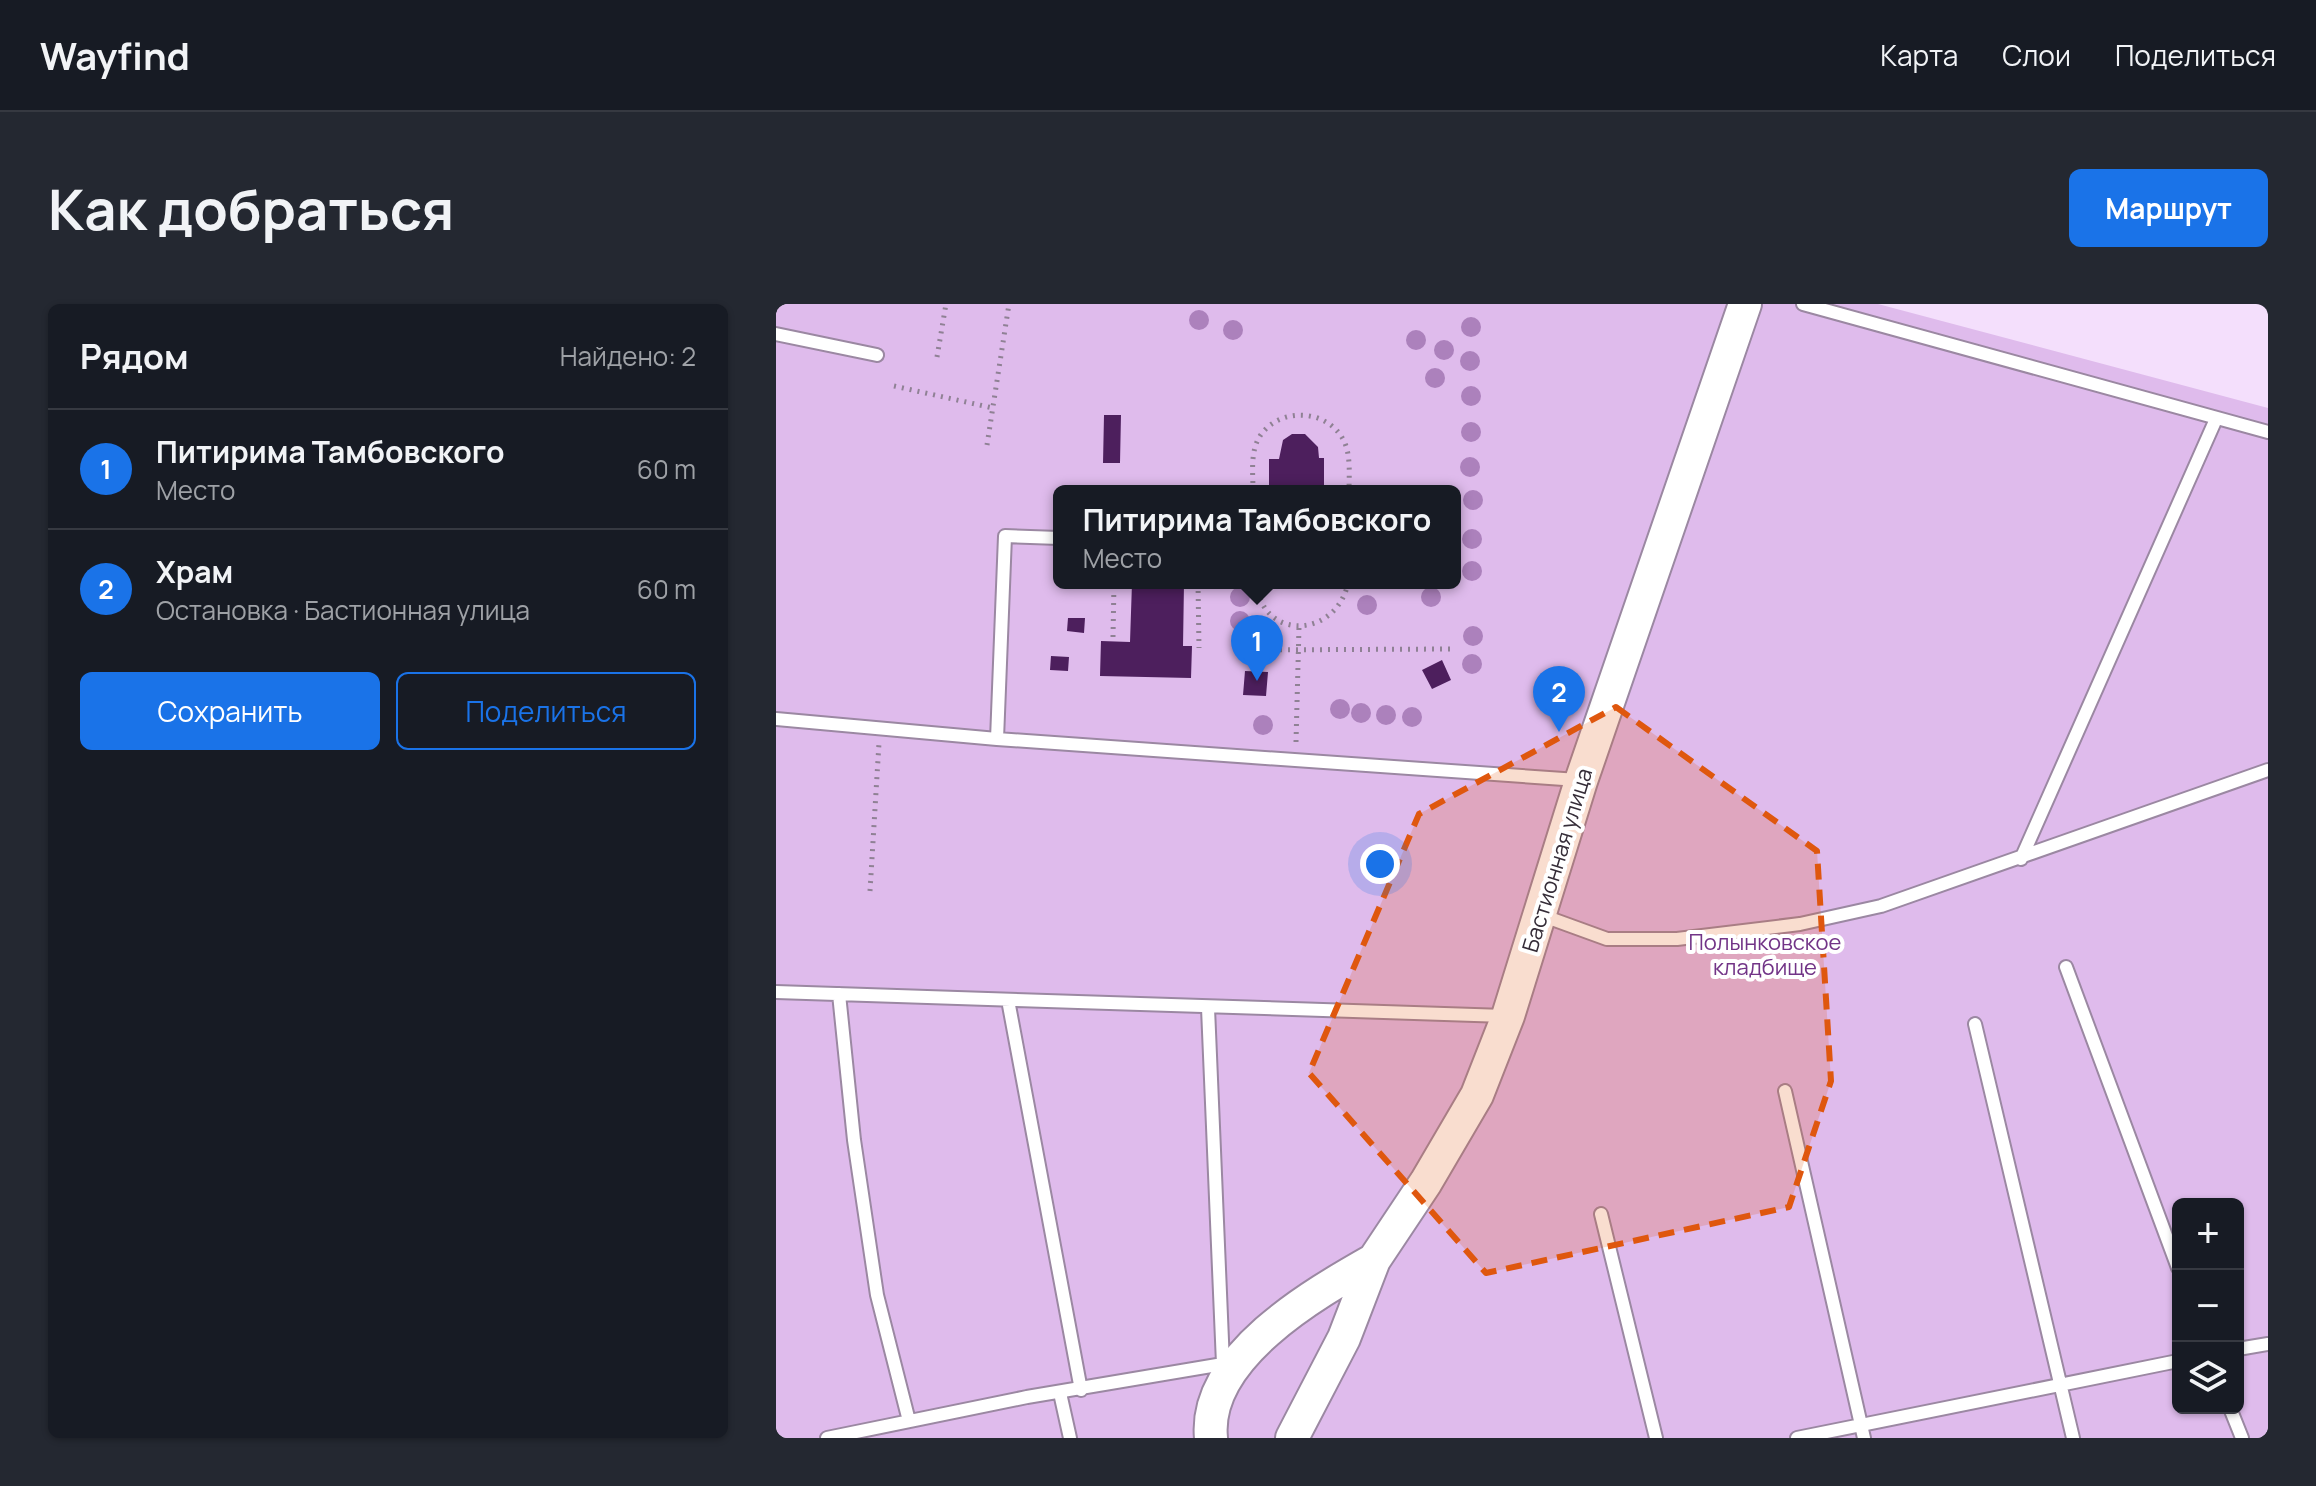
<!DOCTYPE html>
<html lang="ru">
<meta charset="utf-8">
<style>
:root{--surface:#171b24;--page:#242831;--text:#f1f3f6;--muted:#9ea1a6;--line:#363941;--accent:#1a73e8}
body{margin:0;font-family:Manrope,sans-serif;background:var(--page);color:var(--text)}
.controls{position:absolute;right:24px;bottom:24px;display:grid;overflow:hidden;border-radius:12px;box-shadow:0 2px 6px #0004}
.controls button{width:72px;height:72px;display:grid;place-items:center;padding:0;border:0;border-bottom:2px solid var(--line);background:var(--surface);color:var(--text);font:40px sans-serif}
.you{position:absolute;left:604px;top:560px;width:28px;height:28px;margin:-20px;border:6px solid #fff;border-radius:50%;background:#1a73e8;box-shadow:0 0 0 12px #1a73e833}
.badge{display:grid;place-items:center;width:52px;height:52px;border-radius:50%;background:var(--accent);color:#fff;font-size:26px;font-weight:700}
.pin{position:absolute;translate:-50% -66px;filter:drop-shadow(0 2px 4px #0008)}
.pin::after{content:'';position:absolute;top:42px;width:28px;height:24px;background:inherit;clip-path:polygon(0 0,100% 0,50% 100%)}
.popup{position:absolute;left:277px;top:181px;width:408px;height:104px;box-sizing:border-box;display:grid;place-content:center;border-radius:12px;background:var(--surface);filter:drop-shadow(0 2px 6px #0005);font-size:26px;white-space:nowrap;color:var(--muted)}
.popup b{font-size:30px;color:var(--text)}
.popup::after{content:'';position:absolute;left:50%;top:100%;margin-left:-16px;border:16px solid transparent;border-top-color:var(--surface)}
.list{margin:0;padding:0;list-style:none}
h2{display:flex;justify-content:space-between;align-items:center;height:104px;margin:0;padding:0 32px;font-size:34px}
h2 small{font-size:26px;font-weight:400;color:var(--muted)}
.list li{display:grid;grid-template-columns:52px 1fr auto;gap:24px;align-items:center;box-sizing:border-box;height:120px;padding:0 32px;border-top:2px solid var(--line)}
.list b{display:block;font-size:30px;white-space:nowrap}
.list p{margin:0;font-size:26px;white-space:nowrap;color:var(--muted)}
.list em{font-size:26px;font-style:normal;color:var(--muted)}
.actions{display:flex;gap:16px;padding:24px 32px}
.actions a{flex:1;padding:18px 0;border:2px solid var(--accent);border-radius:12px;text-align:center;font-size:28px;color:var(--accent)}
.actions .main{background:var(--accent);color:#fff}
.icon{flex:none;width:44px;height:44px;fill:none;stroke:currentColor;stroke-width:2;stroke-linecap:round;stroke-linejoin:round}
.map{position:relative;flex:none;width:1492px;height:1134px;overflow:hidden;border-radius:12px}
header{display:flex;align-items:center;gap:48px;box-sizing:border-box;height:112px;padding:0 40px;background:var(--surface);border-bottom:2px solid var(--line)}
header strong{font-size:38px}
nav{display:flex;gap:44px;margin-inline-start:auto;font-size:28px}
.intro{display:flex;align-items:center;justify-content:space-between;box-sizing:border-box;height:192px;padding:0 48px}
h1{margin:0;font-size:56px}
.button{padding:20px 36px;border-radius:12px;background:var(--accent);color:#fff;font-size:28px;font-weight:700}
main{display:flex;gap:48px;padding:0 48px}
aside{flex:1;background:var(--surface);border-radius:12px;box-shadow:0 2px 6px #0004}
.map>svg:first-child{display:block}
.green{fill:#dfbbec;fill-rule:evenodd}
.building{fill:#4d1f5d}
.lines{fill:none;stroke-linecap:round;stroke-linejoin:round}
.service-casing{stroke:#9b88a2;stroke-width:16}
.tertiary-casing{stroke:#9b88a2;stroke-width:36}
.path{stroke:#8f8194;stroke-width:5;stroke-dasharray:2 6;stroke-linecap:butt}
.service{stroke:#fff;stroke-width:12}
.tertiary{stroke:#fff;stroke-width:32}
.tree{fill:#ac81bc}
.marked{fill:#df570e;fill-opacity:0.2;stroke:#df570e;stroke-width:6;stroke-dasharray:16 10;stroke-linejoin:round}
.labels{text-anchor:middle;stroke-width:8;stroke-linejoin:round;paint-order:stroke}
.street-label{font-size:22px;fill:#352d38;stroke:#fff}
.park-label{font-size:22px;fill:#723487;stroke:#fff}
</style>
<header>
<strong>Wayfind</strong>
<nav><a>Карта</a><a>Слои</a><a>Поделиться</a></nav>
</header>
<div class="intro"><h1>Как добраться</h1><a class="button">Маршрут</a></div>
<main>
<aside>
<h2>Рядом<small>Найдено: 2</small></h2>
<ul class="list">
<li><span class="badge">1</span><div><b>Питирима Тамбовского</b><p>Место</p></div><em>60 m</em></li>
<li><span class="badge">2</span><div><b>Храм</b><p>Остановка · Бастионная улица</p></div><em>60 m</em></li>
</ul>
<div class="actions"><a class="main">Сохранить</a><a>Поделиться</a></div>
</aside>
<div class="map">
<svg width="1492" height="1134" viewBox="0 0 1492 1134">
<rect width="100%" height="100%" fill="#f4dffc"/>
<!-- green -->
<path class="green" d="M0 0H1102L1492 104V1134H0ZM283 187H679V279H283ZM1402 900H1462V1104H1402Z"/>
<!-- building -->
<path class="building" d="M328 111H345L344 159H327Z
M516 130H529L542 143 543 154H548V187H493V155H503L507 136Z
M356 279H408L407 342H416L415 374 324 372 325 337 354 338Z
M292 314H309L308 329 291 327Z
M275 352 293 353 292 367 274 366Z
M666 356 675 376 656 385 646 366Z
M469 367 492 368 490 392 467 391Z"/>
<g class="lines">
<!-- service casing -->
<g class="service-casing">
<path id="service" d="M1027 0 1492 128
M0 30 101 51
M0 415 221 435 802 476
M221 435 229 232 283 234
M1245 555 1440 115
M765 611 831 635H901L1024 620 1105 602 1492 466
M1290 663 1402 964
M0 688 729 712
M63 690 78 836 101 991 133 1117
M232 696 305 1086
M432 704 447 1060
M1199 720 1297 1134
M1009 787 1088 1134
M825 910 880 1134
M1462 1045 1492 1040
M284 1089 294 1134
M1454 1104 1466 1134
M51 1134 251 1093 453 1059
M1021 1134 1402 1057"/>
</g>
<!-- tertiary casing -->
<g class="tertiary-casing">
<path id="tertiary" d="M435 1134C427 1053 538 990 598 956
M516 1134 568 1034 598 956 650 878 701 791 732 712 805 477 969 0"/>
</g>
<!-- path -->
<path class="path" d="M161 53 170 0
M118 82 217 104
M211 141 233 0
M477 187C477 168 474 148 484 132 504 102 552 105 568 137 575 152 573 171 573 187
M422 279 423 344
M481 279C485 337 560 335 572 279
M337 333 338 279
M472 346 675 345
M520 438 523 323
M94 587 103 439"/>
<!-- service -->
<use href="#service" class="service"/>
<!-- tertiary -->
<use href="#tertiary" class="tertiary"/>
</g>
<!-- trees -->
<g class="tree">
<circle cx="423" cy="16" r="10"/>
<circle cx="695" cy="23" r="10"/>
<circle cx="457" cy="26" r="10"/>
<circle cx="640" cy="36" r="10"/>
<circle cx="668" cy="46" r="10"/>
<circle cx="694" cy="57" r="10"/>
<circle cx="659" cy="74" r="10"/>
<circle cx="695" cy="92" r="10"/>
<circle cx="695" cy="128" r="10"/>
<circle cx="694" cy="163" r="10"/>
<circle cx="697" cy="196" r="10"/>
<circle cx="696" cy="235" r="10"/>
<circle cx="696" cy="267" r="10"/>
<circle cx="464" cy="293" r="10"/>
<circle cx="655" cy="293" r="10"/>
<circle cx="591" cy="301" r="10"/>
<circle cx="464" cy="317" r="10"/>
<circle cx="697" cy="332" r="10"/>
<circle cx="696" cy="360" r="10"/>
<circle cx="564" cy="405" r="10"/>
<circle cx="585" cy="409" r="10"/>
<circle cx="610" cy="411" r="10"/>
<circle cx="636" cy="413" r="10"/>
<circle cx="487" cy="421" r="10"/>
</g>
<!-- marked area -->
<path class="marked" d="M840 403 1041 547 1055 777 1013 903 710 969 533 769 643 510Z"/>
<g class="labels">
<!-- street labels -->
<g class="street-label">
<text transform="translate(781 556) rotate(-73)" y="8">Бастионная улица</text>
</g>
<!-- park labels -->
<g class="park-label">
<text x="989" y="646">Полынковское<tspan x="989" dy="25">кладбище</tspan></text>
</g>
</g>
</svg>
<div class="controls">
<button>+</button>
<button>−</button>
<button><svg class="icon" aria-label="layers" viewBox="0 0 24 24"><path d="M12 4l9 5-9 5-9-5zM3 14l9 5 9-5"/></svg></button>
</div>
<div class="you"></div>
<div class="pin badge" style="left:481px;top:377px">1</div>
<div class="popup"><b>Питирима Тамбовского</b>Место</div>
<div class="pin badge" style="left:783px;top:428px">2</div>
</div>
</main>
